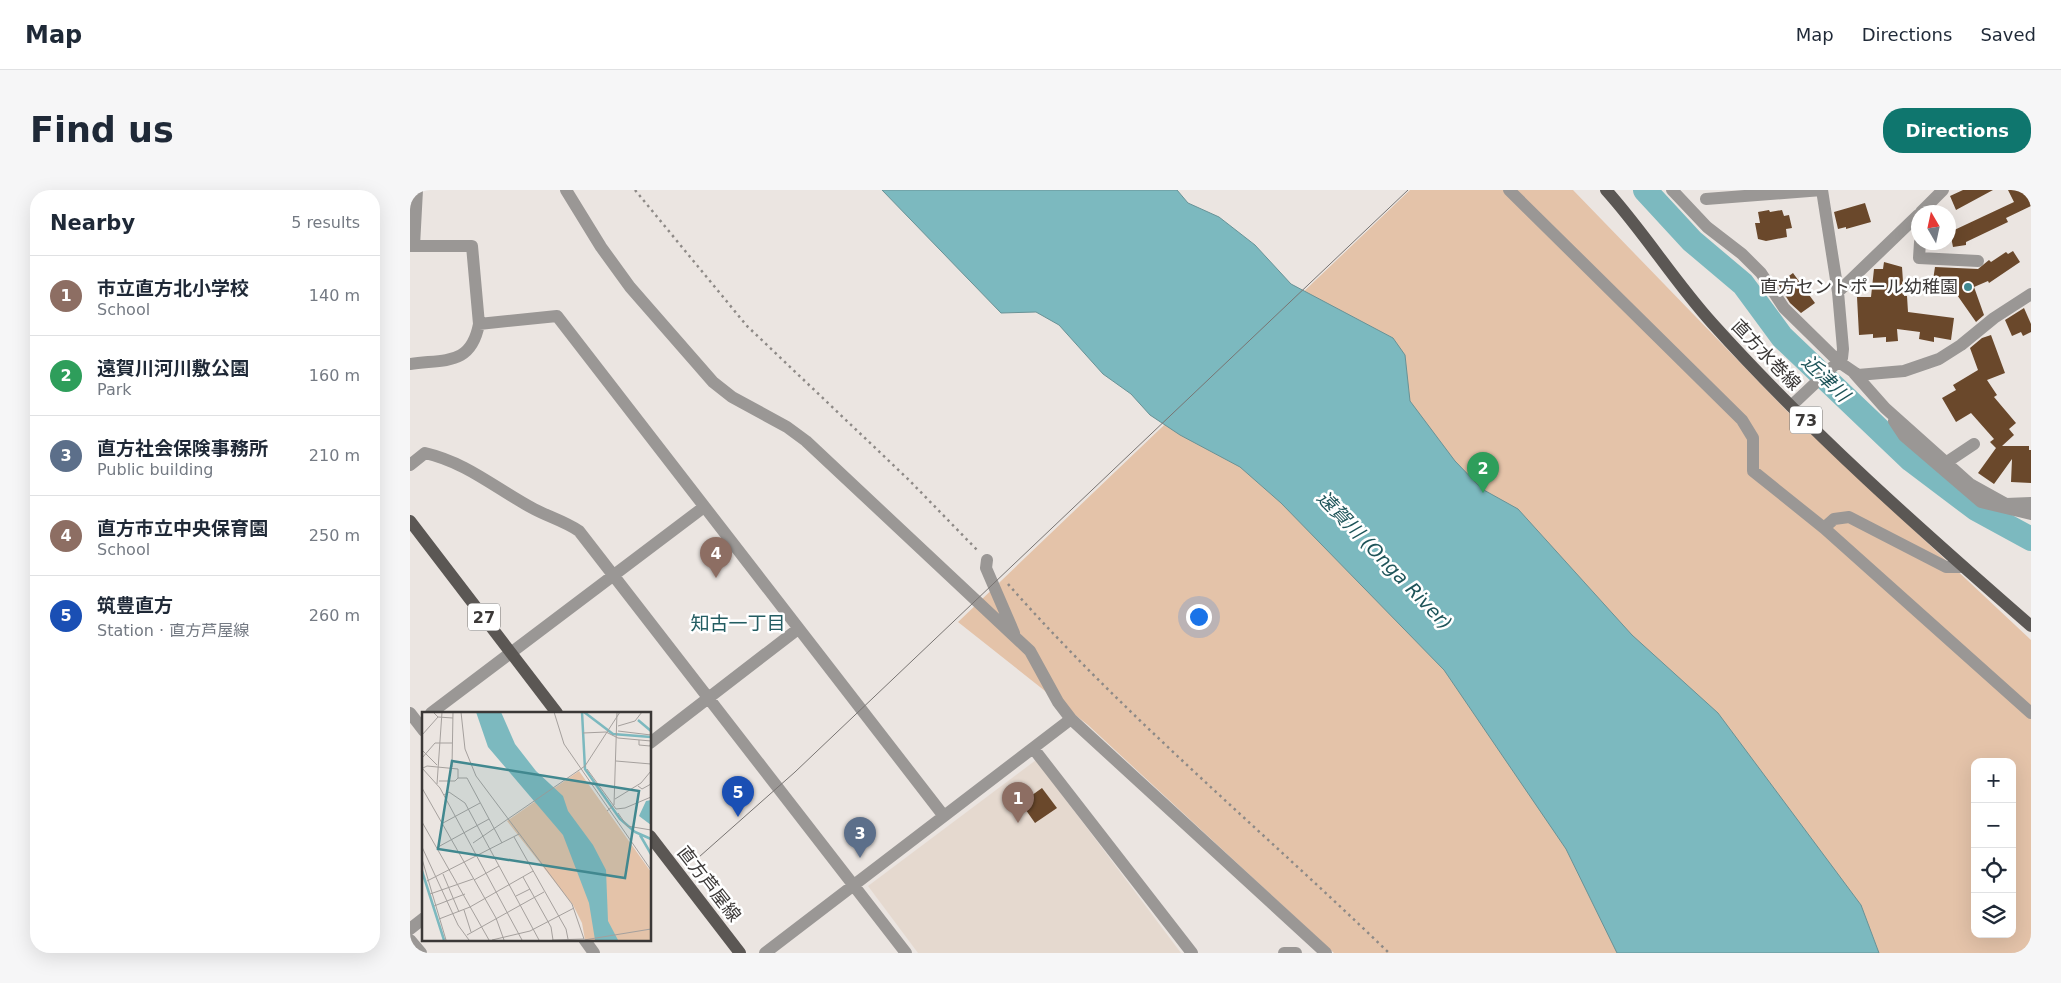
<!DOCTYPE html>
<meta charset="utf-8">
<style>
:root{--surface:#fff;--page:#f6f6f7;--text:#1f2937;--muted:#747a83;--line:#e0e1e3;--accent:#0f766e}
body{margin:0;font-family:"DejaVu Sans","Noto Sans JP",sans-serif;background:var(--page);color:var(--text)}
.controls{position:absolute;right:15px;bottom:15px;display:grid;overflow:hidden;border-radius:10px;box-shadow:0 5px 20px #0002}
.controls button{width:45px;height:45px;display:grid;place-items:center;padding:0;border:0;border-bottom:1px solid var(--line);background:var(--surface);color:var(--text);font:25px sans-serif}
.compass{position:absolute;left:1501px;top:15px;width:45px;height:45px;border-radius:50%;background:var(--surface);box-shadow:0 5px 20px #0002;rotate:351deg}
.you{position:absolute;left:788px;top:426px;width:18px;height:18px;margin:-12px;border:4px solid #fff;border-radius:50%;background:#1a73e8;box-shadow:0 0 0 8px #1a73e833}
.badge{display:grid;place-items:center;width:32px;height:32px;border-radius:50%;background:var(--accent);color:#fff;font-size:16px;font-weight:700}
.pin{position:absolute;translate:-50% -41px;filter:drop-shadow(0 1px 2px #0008)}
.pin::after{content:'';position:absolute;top:26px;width:18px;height:15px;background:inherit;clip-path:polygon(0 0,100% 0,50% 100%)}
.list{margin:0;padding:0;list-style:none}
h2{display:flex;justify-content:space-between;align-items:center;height:65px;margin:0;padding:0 20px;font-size:21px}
h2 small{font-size:16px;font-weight:400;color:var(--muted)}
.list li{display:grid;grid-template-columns:32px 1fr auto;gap:15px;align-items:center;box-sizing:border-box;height:80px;padding:0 20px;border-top:1px solid var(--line)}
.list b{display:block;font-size:19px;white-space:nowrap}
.list p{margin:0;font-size:16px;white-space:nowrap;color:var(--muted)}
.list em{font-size:16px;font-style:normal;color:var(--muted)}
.icon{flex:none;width:28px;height:28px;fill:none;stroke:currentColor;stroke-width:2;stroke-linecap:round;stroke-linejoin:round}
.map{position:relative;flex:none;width:1621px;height:763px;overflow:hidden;border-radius:20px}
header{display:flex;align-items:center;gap:30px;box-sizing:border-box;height:70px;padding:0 25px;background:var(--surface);border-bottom:1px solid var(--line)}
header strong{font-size:24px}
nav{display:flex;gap:28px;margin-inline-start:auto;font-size:18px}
.intro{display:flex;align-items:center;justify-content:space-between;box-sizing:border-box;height:120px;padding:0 30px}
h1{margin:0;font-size:35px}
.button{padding:12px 22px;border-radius:20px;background:var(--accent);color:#fff;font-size:18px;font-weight:700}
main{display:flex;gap:30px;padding:0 30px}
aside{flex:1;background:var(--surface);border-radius:20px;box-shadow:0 5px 20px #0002}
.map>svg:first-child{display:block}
.built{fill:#e5d9cf}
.green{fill:#e4c3a9;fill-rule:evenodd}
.water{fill:#7cb9bf;stroke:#689296}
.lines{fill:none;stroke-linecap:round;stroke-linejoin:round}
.river{stroke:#7cb9bf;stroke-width:24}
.building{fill:#6a482b}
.path{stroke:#8e8a87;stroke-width:2.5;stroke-dasharray:2.5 4;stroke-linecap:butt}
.minor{stroke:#9a9795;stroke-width:12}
.major{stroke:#5b5754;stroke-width:12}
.tram{stroke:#787472;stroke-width:1}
.poi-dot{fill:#41888f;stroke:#fff;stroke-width:2}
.labels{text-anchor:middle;stroke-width:5;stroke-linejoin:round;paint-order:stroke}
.shield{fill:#fff;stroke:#767473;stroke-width:1}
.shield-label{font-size:16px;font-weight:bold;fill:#3b3837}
.poi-label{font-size:18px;fill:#3b3837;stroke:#fff;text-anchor:end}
.street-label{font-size:18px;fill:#3b3837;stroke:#fff}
.water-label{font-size:19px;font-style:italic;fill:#1e5459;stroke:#fff}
.neighbourhood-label{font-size:19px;fill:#235d62;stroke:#fff}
.inset-river{fill:none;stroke:#7cb9bf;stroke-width:2.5}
.inset-road{fill:none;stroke:#a5a09d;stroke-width:1}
.view{fill:#41888f;fill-opacity:0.15;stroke:#41888f;stroke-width:2.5}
.inset-edge{fill:none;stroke:#3b3837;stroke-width:2.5}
</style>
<header>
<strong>Map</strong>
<nav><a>Map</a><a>Directions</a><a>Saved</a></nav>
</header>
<div class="intro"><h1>Find us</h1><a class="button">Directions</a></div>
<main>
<aside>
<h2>Nearby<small>5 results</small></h2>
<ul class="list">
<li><span class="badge" style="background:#8d6e63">1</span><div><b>市立直方北小学校</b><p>School</p></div><em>140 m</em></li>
<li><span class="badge" style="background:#2e9e5b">2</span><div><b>遠賀川河川敷公園</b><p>Park</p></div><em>160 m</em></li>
<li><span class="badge" style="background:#5c6f8a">3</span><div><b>直方社会保険事務所</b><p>Public building</p></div><em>210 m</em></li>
<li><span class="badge" style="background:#8d6e63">4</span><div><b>直方市立中央保育園</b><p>School</p></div><em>250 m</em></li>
<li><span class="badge" style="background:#1a4fb4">5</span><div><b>筑豊直方</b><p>Station · 直方芦屋線</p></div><em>260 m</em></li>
</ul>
</aside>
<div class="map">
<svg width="1621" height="763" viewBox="0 0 1621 763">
<rect width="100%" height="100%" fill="#ebe5e1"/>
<!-- built -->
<path class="built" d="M626 570 771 763H508L458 696Z"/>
<!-- green -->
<path class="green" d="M1000 0H1163L1378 222 1621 450V763H924L678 535 548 432ZM1565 572H1602V744H1565Z"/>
<!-- water -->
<path class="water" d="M472 0H767L778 13 809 27 845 55 881 94 983 148 995 165 1000 211 1045 271 1072 299 1108 319 1222 445 1308 523 1451 715 1469 763H1207L1156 659 1034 480 871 313 830 277 770 245 740 225 721 204 693 184 649 135 626 122 591 123Z"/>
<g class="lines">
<!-- river -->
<path class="river" d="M1235 0 1282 51 1333 94 1372 147 1501 270 1566 319 1621 349"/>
</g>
<!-- building -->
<path class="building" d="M1553 0H1583L1546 20 1540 6Z
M1598 0H1621V16L1596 28 1598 32 1556 52V55L1543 57 1540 42 1604 12Z
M1455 13 1461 32 1436 39V37L1428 39 1424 22Z
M1359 20 1360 22 1372 20 1374 26 1379 25 1382 38 1376 39 1377 47 1356 51 1348 49 1345 33H1350L1348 22Z
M1603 61 1610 72 1579 93 1578 91 1564 97 1574 125 1566 132 1538 92 1523 90 1525 77 1568 79 1579 70 1581 72 1596 62 1598 64Z
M1474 72 1492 77 1494 106H1497L1498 122 1544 128 1541 150 1524 147V152L1509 149 1510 142 1487 139 1488 151 1476 152V147L1463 148V144L1449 145 1447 107H1461L1464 79H1473Z
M1383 83 1405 113 1391 123 1380 113 1368 94Z
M1614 118 1621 134V142L1613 146 1611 142 1602 146 1595 130Z
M1581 145 1595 183 1577 190 1587 205 1584 207 1606 233 1599 239 1604 245 1592 256H1619V260H1621V293L1601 292 1602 269 1584 294 1568 283 1586 258 1580 252 1584 249 1561 223 1546 232 1532 208 1546 200 1543 195 1568 180 1560 158 1572 148Z
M632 598 647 618 625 633 611 613Z"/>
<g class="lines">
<!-- path -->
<path class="path" d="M225 0 337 136 499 290 569 362
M598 394C715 527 852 640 979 763"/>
<!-- minor -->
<path class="minor" d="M156 0 191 57 220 97 303 192 322 207 377 237 396 251 620 461 648 512 661 529 916 763
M1099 0 1332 230 1343 248V281L1414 338 1621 523
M1262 0 1297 37 1332 64 1351 83 1374 118 1429 172 1448 185 1494 181 1529 169 1551 155 1584 128 1621 104
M1296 9 1412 0
M1511 22 1533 0
M1510 52 1509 68 1568 71
M0 56H62L69 134 147 126 533 625
M4 56 7 0
M1428 102 1508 25
M0 174C35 169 61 176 69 134
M1444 183 1475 218 1560 294 1596 314 1621 313
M1381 216 1432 168 1433 159 1428 102 1412 0
M1484 231 1494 246 1571 312 1621 324
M1537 272 1564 254
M0 275 15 263C58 273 86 299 124 319 139 327 154 331 169 341L496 763
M1414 338 1424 329 1439 327 1536 377H1553
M577 370 576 378 604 443
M0 523 14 541
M21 523 294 317
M240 553 388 439
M623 558 782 763
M0 739 14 728
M174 749 184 763
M0 750 11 763
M355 763 661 529
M874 763H886"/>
<!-- major -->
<path class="major" d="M1196 0C1234 42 1264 91 1302 133 1400 242 1511 340 1621 436
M0 331 147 523
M240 646 330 763"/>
<!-- tram -->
<path class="tram" d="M289 667 385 582 998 0"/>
</g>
<!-- markers -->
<circle class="poi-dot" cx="1558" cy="97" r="5"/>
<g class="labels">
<!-- shield labels -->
<g class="shield">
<rect x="1380" y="216.5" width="32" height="27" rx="4"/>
<rect x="58" y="413.5" width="32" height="27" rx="4"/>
</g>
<g class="shield-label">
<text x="1396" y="236">73</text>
<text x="74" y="433">27</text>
</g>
<!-- poi labels -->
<g class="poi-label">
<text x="1548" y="103">直方セントポール幼稚園</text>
</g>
<!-- street labels -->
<g class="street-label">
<text transform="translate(1356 165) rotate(46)" y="6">直方水巻線</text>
<text transform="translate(299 694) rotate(52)" y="6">直方芦屋線</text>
</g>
<!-- water labels -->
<g class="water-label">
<text transform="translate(1416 188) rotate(44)" y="7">近津川</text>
<text transform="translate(975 370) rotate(46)" y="7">遠賀川 (Onga River)</text>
</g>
<!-- neighbourhood labels -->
<g class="neighbourhood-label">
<text x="328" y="440">知古一丁目</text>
</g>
</g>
<!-- overview -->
<g transform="translate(12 522)">
<rect width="229" height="229" fill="#ebe5e1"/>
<path d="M157 59 229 160V228H163L160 211 151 193 85 109Z" fill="#e4c3a9"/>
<path d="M54 0H79L93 32 114 59 141 84 146 99 171 133 184 158 186 209 196 228H173L167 191 141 123 66 35ZM229 88V113L217 104 224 89Z" fill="#7cb9bf"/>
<path class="inset-river" d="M160 0 163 57 198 107 213 120 229 127M162 0 191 22 229 25M216 8 229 19M218 123 229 142M0 159 22 228"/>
<path class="inset-road" d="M11 0 16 5 31 6M39 0 43 37 54 64 150 192 162 227M132 0 142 32 229 158M196 14 213 9 220 0M196 19 229 23M161 21 184 20 196 26 229 29M0 23 16 5M217 28V33L228 34 229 30M0 38 15 53M0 46 13 31H30M194 49 229 52M30 55 31 0M0 56 18 76 100 228M1 56 5 54 36 57V66H45L80 131M165 57 194 97 203 96 229 85M17 69H33L36 66M15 72 20 0M216 74 220 77 229 72M0 76 74 206 82 228M22 83 27 80 43 91 117 228M193 87 219 71 229 59M185 99 192 93 195 0M196 101 205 114 229 118M0 110 67 228M21 111 58 91M92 125 144 217 146 227M51 131 163 54 198 0M0 135 36 213 47 228M16 135 67 107M0 147 24 228M21 162 37 200M101 165 129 215 131 228M52 168 77 154M5 169 97 122M8 182 51 167M94 184 108 177M12 194 43 182M42 198 49 220M17 207 48 195 111 159M45 223 122 180M70 228 108 219 152 196M130 228 162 227M162 228 229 217"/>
<path class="view" d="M30 49 217 79 203 166 16 137Z"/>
<rect width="229" height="229" class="inset-edge"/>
</g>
</svg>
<div class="controls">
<button>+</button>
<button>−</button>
<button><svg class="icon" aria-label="locate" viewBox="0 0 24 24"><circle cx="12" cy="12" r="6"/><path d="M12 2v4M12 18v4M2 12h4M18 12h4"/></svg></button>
<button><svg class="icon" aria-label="layers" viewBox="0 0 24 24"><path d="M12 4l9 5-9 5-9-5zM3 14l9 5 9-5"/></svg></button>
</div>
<svg class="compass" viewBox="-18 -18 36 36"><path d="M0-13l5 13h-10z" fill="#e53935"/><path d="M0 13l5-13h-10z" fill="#747a83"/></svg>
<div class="you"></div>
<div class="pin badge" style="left:608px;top:633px;background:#8d6e63">1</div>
<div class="pin badge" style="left:1073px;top:303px;background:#2e9e5b">2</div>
<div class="pin badge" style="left:450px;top:668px;background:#5c6f8a">3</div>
<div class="pin badge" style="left:306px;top:388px;background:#8d6e63">4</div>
<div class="pin badge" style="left:328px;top:627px;background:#1a4fb4">5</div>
</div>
</main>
